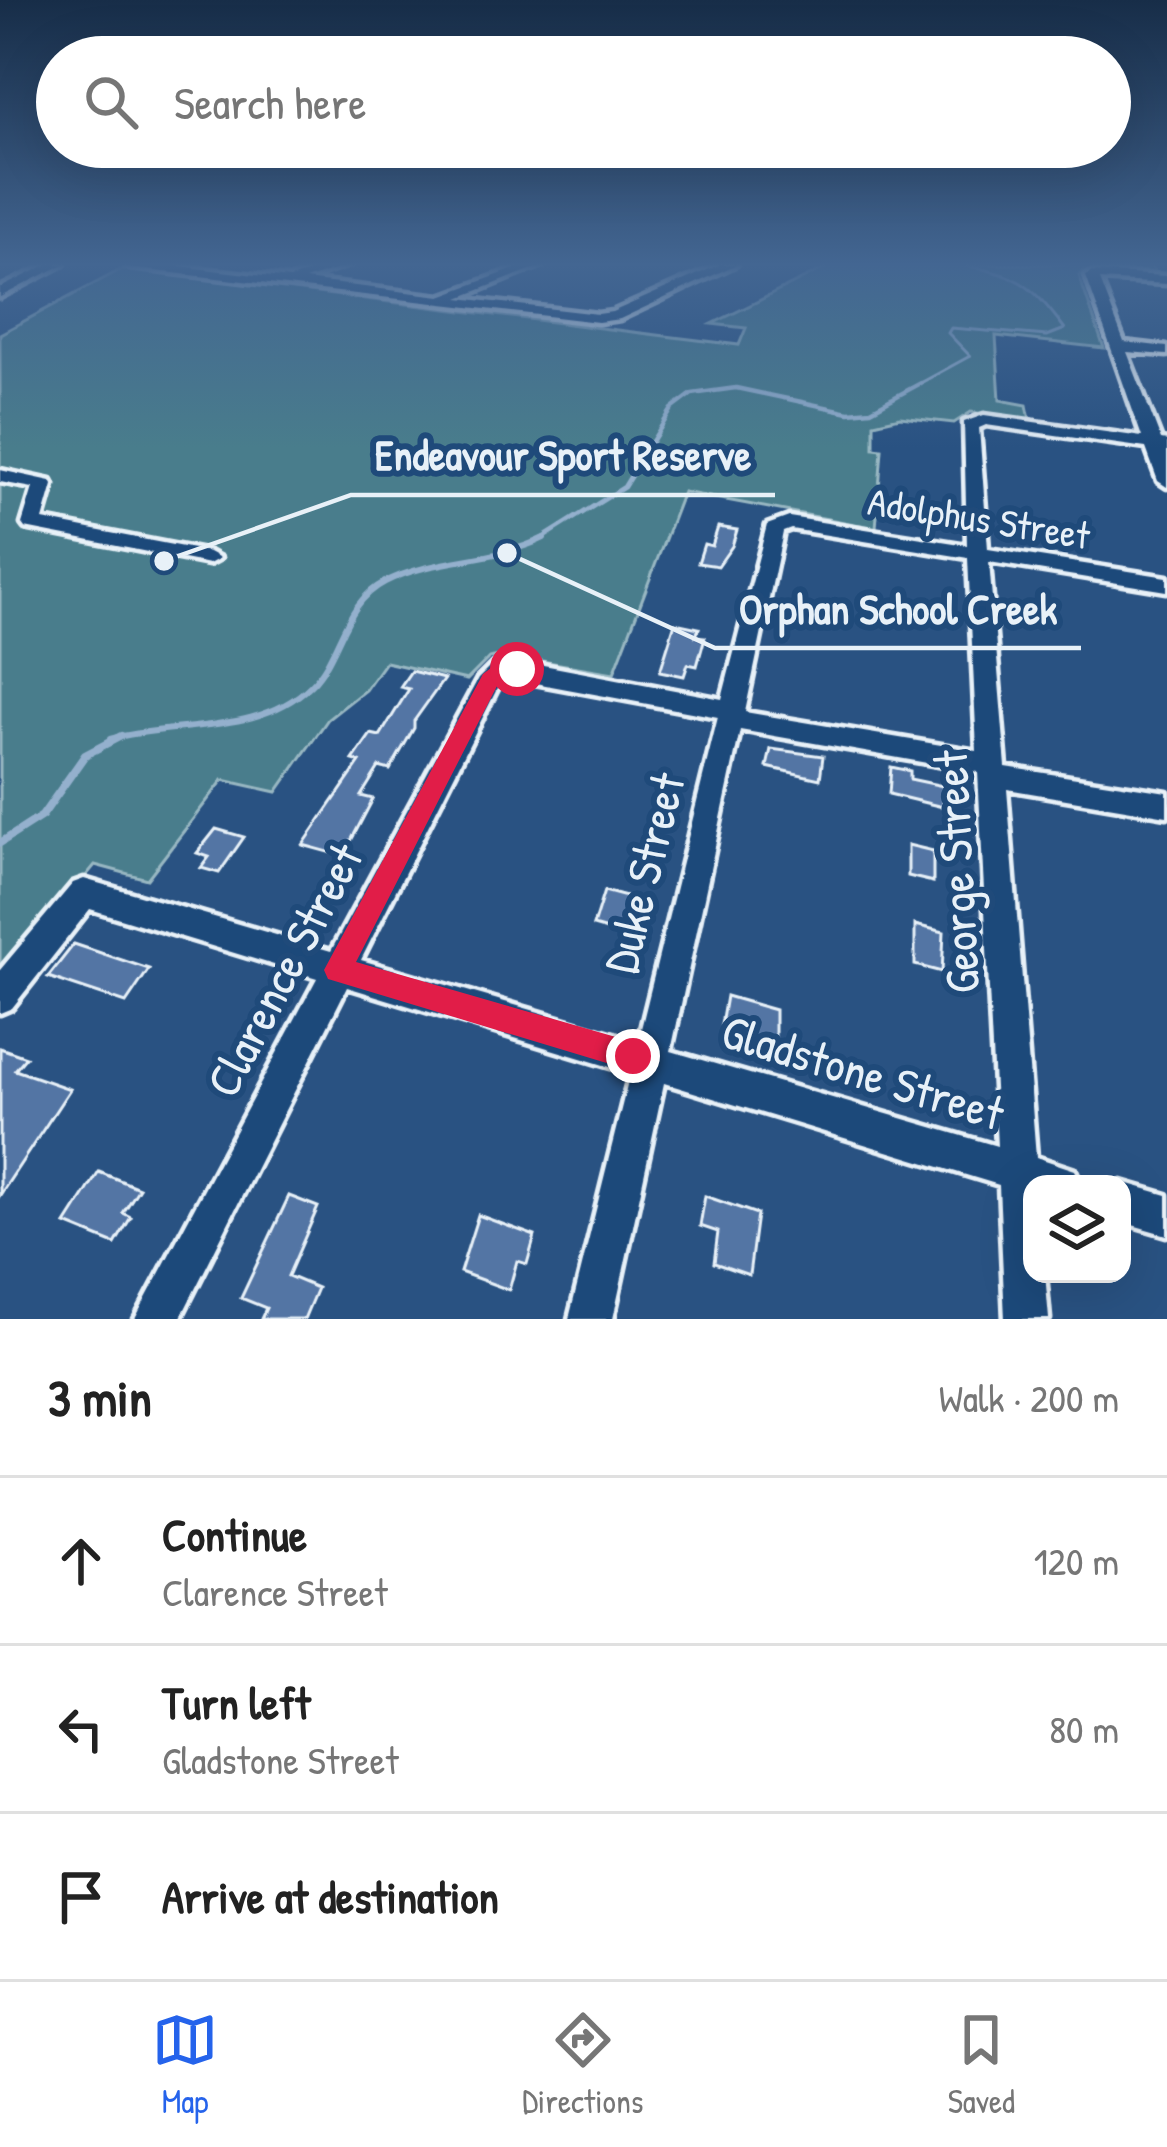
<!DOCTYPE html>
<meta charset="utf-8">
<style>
:root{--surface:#fff;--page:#f2f2f2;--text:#222;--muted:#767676;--line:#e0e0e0;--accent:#2563eb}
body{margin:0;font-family:"Patrick Hand",sans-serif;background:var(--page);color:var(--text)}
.controls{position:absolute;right:36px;bottom:36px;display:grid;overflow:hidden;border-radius:24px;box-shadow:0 12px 48px #0002}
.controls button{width:108px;height:108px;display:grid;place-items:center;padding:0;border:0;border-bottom:3px solid var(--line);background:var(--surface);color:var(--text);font:60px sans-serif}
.stop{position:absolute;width:36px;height:36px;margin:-27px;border:9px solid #e11d48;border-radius:50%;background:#fff}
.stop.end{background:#e11d48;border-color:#fff;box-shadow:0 3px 12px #0008}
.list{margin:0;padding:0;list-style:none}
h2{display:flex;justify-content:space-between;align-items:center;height:156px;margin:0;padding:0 48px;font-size:51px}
h2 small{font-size:39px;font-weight:400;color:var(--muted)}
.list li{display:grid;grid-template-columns:78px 1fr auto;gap:36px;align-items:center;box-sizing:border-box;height:168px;padding:0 48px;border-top:3px solid var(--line)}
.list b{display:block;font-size:45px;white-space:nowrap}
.list p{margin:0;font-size:39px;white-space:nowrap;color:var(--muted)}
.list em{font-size:39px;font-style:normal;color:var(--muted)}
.icon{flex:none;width:66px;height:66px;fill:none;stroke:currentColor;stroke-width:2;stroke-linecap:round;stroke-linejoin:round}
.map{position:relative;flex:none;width:1167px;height:1319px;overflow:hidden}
.search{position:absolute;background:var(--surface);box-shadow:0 12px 48px #0002;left:36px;right:36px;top:36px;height:132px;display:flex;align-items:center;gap:30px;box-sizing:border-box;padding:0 42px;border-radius:66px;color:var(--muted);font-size:45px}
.sheet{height:660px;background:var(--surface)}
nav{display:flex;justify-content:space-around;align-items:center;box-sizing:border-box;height:168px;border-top:3px solid var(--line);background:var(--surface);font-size:33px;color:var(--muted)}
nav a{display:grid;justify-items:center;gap:6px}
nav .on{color:var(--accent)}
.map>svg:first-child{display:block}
.green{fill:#497d8c;stroke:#98b7c2;stroke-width:3}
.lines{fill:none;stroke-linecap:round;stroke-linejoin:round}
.stream-far3{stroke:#94b0cd;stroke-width:3}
.stream-far2{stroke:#94b0cd;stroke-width:4.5}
.stream-far1{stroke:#94b0cd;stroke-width:6}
.stream{stroke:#94b0cd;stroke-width:8}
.building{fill:#5274a4;stroke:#e8f1f8;stroke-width:3}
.minor-casing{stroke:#e8f1f8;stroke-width:9}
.minor{fill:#1f4a7a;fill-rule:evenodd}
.route{fill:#e11d48}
.labels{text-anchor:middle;stroke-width:12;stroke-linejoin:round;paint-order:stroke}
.street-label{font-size:39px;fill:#e8f1f8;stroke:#1f4a7a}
.near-street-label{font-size:48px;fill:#e8f1f8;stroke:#1f4a7a}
.leader{fill:none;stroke:#e8f1f8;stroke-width:4.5}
.callout-dot{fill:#e8f1f8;stroke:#1f4a7a;stroke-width:4.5}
.callout-label{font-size:42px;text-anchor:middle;font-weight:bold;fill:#e8f1f8;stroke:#1f4a7a;stroke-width:12;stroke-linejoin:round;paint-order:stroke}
</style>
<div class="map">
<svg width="1167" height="1319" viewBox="0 0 1167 1319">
<rect width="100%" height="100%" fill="#295282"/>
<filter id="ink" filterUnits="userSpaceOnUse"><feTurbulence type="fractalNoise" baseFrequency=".00833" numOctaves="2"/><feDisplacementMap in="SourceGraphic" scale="24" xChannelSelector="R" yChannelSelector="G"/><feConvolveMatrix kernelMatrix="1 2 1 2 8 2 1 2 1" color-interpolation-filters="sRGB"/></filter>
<g filter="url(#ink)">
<!-- green -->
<path class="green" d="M833 264H1150L1156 274 1084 271 1079 276 1104 348 996 336 1000 400 1027 405 1030 420 971 412 954 423 900 417 874 423V448L882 449 876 528 683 492 614 673 505 655 489 658 467 680 385 662 365 690 328 719 277 792 223 780 147 879 95 865 0 980V334L122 269 739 345 746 328 712 324Z"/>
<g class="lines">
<!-- stream-far3 -->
<path class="stream-far3" d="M915 386 970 356 948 333 951 328 1047 336 1065 329C1027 279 1019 276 958 264"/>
<!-- stream-far2 -->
<path class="stream-far2" d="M538 541 624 487 672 409 692 394 736 388 849 412 871 410 921 383"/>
<!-- stream-far1 -->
<path class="stream-far1" d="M110 739C175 721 260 736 311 685 342 654 342 604 385 582 434 557 493 563 544 538"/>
<!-- stream -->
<path class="stream" d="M0 843 42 816 85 755 121 736"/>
</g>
<!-- building -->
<path class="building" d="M718 527 737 530 732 546 718 566 698 563 704 544 712 546Z
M675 623 699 628 696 636 705 637 697 666 688 664 684 676 660 671Z
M411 671 444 679 414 721V728L390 770 379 767 361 796 373 799 343 856 303 845 360 762 353 760 371 734 380 736 409 689 400 687Z
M771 749 823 756 820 779 767 767Z
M891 767 910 771V779L943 786V807L889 794Z
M216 829 244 837 219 873 201 868 209 857 197 853Z
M908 845 933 851V882L908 876Z
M604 891 630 898 617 933 593 926Z
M915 925 944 932 942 972 915 965Z
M74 944 149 969 126 1003 48 977Z
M726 996 775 1010V1047L735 1035 736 1030 721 1025Z
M0 1048 26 1057 15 1070 70 1089 0 1195Z
M99 1172 139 1188 123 1213 131 1217 115 1244 66 1224Z
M289 1196 318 1207 288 1276 317 1288 304 1319H261L266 1308 241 1298Z
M705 1196 757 1214 749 1275 714 1263 718 1232 700 1226Z
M478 1215 535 1236 527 1264 517 1261 509 1290 460 1272Z"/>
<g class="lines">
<!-- minor casing -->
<g class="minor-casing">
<path id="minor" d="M49 264H64L0 297V288Z
M124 264H161L290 279 333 264H351L305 280 441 296 528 264H545L459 298 598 314 612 312 721 264H737L620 319 598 322 130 268Z
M1092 272 1167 276V284L1100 280 1124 342 1167 347V355L1127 352 1161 440 1167 441V487L1158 481 1146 448 986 425 979 428 988 549 1167 577V591L989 562 1006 767 1167 792V816L1007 789 1036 1157 1075 1170 1081 1184H1032V1274H1045L1049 1319H1005L999 1185 664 1083 613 1319H569L630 1073 347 987 180 1319H135L317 978 90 909 12 1008 0 1013V970L73 883 84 879 331 951 478 679 493 664 517 660 722 699 767 525 789 517 967 545 964 422 984 415 1142 437 1086 276ZM791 529 968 558 977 751 745 712 783 532ZM508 678 718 717 638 1041 361 960 499 685ZM740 730 978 772 997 1146 671 1051Z
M0 470 51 481 53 485 43 520 209 552 220 558 209 564 25 528 22 524 33 488 0 482Z
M1122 1182 1167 1195V1235L1122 1222V1184H1117Z"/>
</g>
<!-- minor -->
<use href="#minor" class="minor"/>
</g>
</g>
<!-- sky -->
<linearGradient id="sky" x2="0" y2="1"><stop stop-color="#172d48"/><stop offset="0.59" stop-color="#436692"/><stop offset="1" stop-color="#436692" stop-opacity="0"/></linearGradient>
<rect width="1167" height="448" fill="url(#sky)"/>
<!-- route -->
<path class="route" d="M517 662 527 669 498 684 356 962 633 1042 644 1046 648 1056 644 1067 633 1071 338 982 328 979 324 970 483 674 495 665Z"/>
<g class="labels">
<!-- street labels -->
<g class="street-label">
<text transform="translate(979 518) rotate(9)" y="14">Adolphus Street</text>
</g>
<!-- near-street labels -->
<g class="near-street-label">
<text transform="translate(956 872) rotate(-93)" y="17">George Street</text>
<text transform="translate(644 873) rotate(-76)" y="17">Duke Street</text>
<text transform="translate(284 970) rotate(-62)" y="17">Clarence Street</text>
<text transform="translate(863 1072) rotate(17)" y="17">Gladstone Street</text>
</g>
</g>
<!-- callouts -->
<path class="leader" d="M164 561L351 495H775M507 553L715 648H1081"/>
<g class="callout-dot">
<circle cx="164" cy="561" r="12"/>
<circle cx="507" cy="553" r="12"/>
</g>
<g class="callout-label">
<text x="563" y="470">Endeavour Sport Reserve</text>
<text x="898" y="624">Orphan School Creek</text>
</g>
</svg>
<div class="controls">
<button><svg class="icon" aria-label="layers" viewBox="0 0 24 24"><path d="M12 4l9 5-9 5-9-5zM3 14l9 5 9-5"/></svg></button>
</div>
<div class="stop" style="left:517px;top:669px"></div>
<div class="stop end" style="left:633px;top:1056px"></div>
<div class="search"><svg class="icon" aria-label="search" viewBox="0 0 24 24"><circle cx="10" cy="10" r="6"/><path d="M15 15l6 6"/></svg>Search here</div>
</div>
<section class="sheet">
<h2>3 min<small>Walk · 200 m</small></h2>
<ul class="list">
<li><svg class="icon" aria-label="ahead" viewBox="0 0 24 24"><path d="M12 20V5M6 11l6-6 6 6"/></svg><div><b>Continue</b><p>Clarence Street</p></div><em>120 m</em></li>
<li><svg class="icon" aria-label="left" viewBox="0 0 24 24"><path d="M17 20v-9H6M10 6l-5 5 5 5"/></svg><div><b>Turn left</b><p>Gladstone Street</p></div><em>80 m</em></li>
<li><svg class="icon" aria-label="arrive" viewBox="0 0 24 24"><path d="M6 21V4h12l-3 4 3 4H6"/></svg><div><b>Arrive at destination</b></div></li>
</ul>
</section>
<nav>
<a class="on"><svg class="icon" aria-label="map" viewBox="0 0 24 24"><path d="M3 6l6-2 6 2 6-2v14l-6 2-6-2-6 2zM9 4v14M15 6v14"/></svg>Map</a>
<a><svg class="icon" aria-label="directions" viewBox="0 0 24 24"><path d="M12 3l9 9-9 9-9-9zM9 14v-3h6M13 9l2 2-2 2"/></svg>Directions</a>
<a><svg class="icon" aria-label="saved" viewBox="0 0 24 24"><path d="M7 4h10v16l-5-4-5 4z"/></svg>Saved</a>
</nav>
